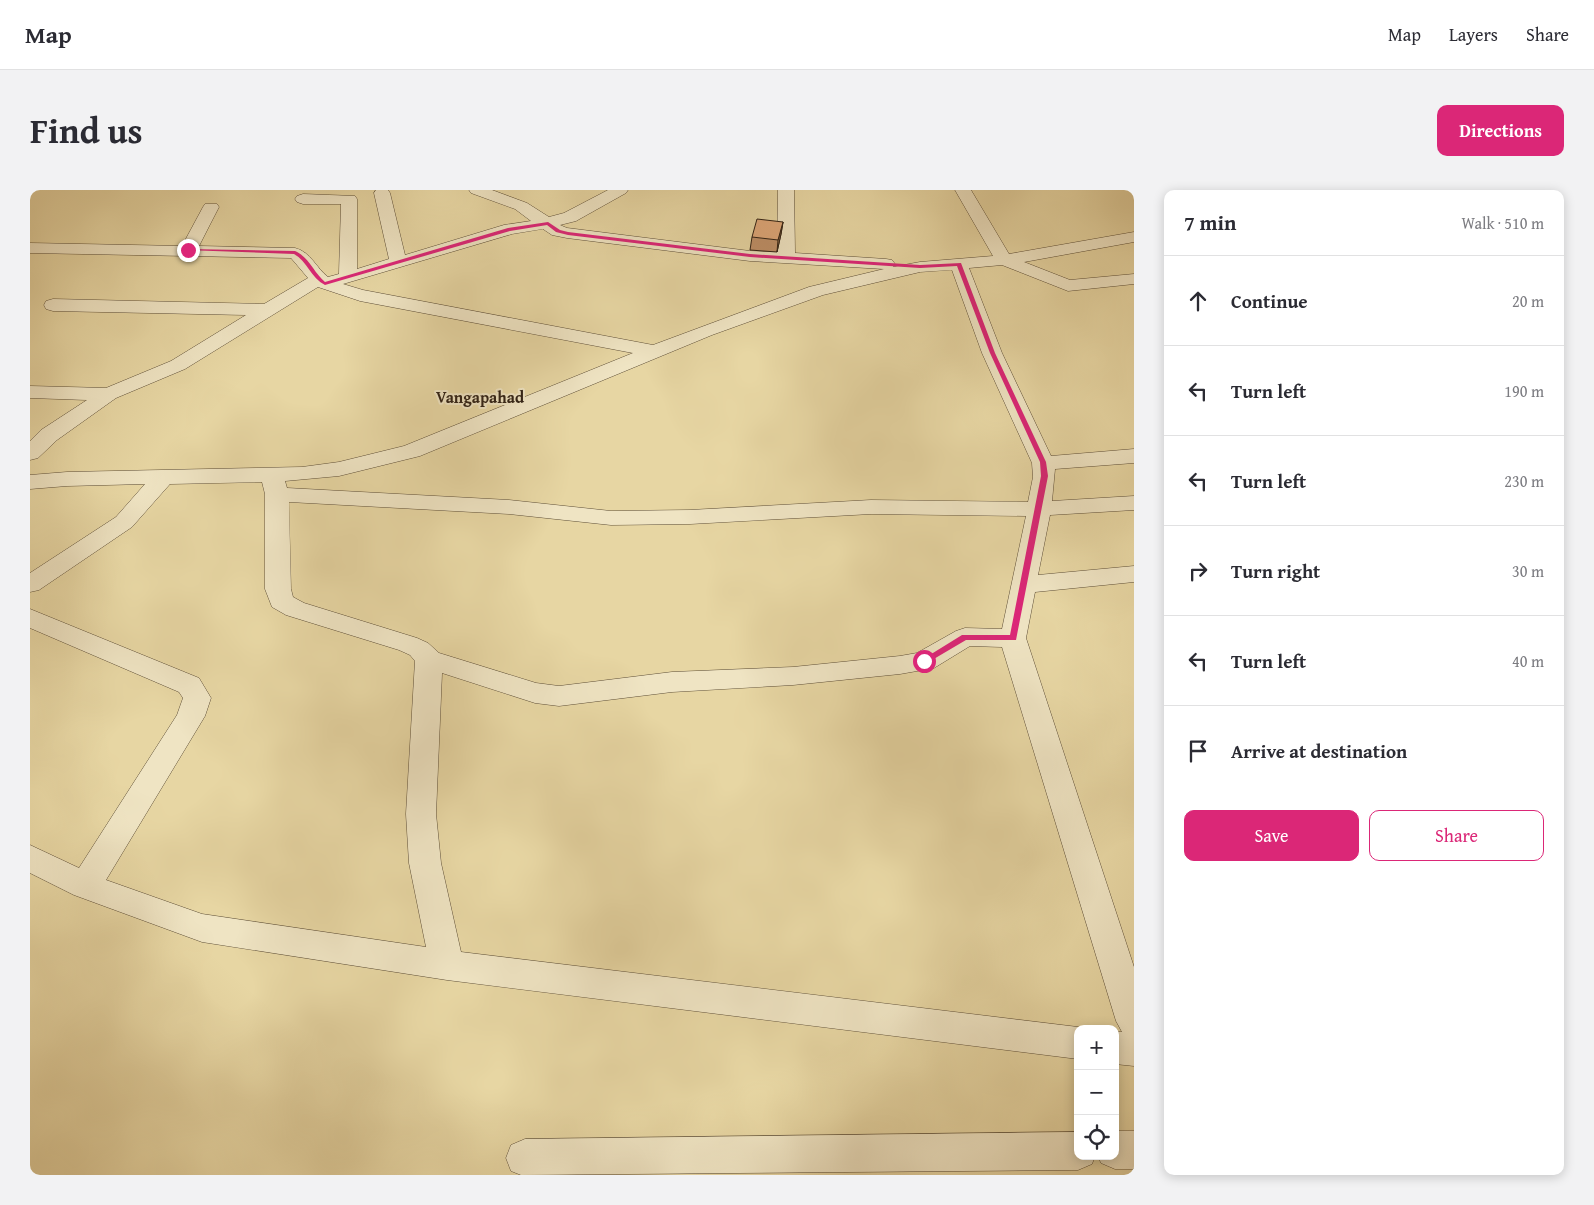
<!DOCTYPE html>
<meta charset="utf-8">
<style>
:root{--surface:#fff;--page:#f2f2f3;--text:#2b2b33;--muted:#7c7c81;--line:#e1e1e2;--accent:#db2777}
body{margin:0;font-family:"Gentium Book Plus",serif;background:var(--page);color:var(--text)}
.controls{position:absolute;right:15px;bottom:15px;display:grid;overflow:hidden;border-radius:10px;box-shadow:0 2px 12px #0003}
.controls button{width:45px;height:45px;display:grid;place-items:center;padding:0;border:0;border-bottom:1px solid var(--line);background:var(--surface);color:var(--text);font:25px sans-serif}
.stop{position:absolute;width:15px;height:15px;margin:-11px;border:4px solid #db2777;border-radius:50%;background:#fff}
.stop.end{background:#db2777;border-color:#fff;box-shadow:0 1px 5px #0008}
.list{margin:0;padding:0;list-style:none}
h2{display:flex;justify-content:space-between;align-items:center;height:65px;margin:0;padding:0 20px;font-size:21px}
h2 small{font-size:16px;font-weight:400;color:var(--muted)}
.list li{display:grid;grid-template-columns:32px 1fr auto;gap:15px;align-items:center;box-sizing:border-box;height:90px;padding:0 20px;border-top:1px solid var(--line)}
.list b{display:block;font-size:19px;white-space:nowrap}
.list em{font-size:16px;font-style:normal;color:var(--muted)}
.actions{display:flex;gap:10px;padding:15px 20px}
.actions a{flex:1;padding:11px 0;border:1px solid var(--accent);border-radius:10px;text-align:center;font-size:18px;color:var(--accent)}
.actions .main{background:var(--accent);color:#fff}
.icon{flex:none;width:28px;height:28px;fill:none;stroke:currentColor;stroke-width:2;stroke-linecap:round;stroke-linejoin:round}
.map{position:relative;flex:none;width:1104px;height:985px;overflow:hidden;border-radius:10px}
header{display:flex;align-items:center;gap:30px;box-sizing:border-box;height:70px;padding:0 25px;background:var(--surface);border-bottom:1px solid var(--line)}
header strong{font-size:24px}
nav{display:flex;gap:28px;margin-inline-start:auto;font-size:18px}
.intro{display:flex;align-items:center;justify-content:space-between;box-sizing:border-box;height:120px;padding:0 30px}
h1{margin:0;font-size:35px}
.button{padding:12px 22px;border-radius:10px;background:var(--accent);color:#fff;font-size:18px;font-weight:700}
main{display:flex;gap:30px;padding:0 30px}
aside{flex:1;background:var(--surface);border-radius:10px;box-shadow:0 2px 12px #0003}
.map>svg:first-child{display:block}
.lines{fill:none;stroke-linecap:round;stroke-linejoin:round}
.minor-casing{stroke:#5e4f38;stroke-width:1}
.minor{fill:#efe4c3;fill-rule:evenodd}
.wall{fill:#bf9068;stroke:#312215}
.shaded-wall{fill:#9b7555;stroke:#312215}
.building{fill:#dea779;stroke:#312215}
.route{fill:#db2777}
.labels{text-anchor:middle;stroke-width:4;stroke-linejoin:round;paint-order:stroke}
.far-quarter-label{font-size:16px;font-weight:bold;fill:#312215;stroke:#efe4c3}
</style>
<header>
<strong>Map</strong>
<nav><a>Map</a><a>Layers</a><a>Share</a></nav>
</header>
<div class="intro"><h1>Find us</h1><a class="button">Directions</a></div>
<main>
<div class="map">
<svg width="1104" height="985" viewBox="0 0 1104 985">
<rect width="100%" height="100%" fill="#e7d6a3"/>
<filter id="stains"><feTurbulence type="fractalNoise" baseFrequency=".004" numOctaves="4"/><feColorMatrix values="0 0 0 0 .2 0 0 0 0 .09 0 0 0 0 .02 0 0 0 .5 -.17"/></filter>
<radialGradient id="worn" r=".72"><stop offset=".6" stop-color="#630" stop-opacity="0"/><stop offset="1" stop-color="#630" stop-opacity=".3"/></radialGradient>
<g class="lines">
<!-- minor casing -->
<g class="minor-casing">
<path id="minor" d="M346 0H358L360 3 375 65 474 35 501 31 485 19 441 3 439 0H462L497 13 519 27 534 23 578 0H598L596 3 546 31 530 35 537 38 720 61 747 62 748 0H764L765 63 856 69 862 70 865 74 863 77 890 72 963 66 925 0H941L979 64 1104 42V52L994 72 1040 90 1104 84V94L1038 101 972 75 939 78 972 163 1021 266 1104 259V273L1025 279 1022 311 1104 306V320L1020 325 1008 385 1104 376V392L1005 402 996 448 1104 777V876L1085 874V842H1092L1086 831 972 457 940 456 904 478 870 484 763 495 642 502 529 516 505 513 412 483 406 624 411 673 431 762 1048 837 1053 839H1048V869L417 790 172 752 44 705 0 683V655L49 678 147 525 153 508 149 502 0 438V419L169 488 181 508 175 526 76 690 172 724 396 757 379 673 376 624 385 471 380 465 369 460 256 425 242 417 235 399V304L232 292 140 294 102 337 9 400 0 402V383L86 327 115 294 37 296 0 299V285L37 282 272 277 309 272 374 256 603 163 330 111 288 97 155 179 86 208 27 250 8 268 0 270V251L11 240 57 210 0 208V196L76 198 141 171 216 125 23 121 16 119 14 115 16 111 23 109 234 114 278 88 261 68 0 63V53L152 56 173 17 175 14H187L189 17 169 56 265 58C281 62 286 78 298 87L309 84 311 14H273L267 12 265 9 267 6 273 4 325 6 327 9V79L359 69 344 3ZM513 39 522 45 537 48 720 71 854 79 779 97 623 155 333 100 313 94 482 44ZM922 80 952 163 1002 273 1003 287 998 312 841 310 660 320 581 321 479 310 257 298 255 291 309 286 390 266 682 145 793 105 890 82ZM259 312 479 324 581 335 660 334 841 324 996 326 972 439 935 438 926 441 887 463 870 466 763 477 642 482 529 496 506 493 409 463 398 453 387 448 274 413 263 407 261 399Z
M1085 941H1104V979H1085L1071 973 1068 966H1085Z
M1048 942V966H1065L1062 974 1048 980 491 985 481 981 476 968 481 955 495 949Z"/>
</g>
<!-- minor -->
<use href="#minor" class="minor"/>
</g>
<!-- wall -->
<path class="wall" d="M753 32 751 44 747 62 720 60 722 47Z"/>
<!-- shaded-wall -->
<path class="shaded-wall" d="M753 32 751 44 747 62 748 50Z"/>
<!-- building -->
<path class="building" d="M727 29 753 32 748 50 722 47Z"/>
<!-- route -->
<path class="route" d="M518 32 530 40 538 42 720 64 890 75 931 73 965 163 1016 272 1018 286 986 450H936L897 473H891L890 471 932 445H980L1011 286 1010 272 960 163 927 76 890 78 720 67 538 45 526 42 517 35 480 41 295 95C281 88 277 71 264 64L155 60 158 59 265 61C279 67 284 83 295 92L478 38Z"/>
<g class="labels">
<!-- far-quarter labels -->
<g class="far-quarter-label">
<text x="450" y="213">Vangapahad</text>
</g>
</g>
<rect width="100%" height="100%" filter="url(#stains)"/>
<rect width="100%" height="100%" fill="url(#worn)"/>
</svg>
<div class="controls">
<button>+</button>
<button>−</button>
<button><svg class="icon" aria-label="locate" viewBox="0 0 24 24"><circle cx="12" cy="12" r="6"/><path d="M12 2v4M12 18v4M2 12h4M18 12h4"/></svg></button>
</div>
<div class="stop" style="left:894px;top:471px"></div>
<div class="stop end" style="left:158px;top:60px"></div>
</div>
<aside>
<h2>7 min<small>Walk · 510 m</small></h2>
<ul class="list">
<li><svg class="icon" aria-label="ahead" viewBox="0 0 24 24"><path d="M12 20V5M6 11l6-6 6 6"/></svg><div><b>Continue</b></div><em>20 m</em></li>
<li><svg class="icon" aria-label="left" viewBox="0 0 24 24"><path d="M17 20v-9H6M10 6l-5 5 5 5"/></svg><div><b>Turn left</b></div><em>190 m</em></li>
<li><svg class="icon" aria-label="left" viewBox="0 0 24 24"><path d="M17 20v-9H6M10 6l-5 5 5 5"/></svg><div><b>Turn left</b></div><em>230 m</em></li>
<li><svg class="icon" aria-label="right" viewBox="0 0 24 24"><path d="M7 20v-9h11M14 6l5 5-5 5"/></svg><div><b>Turn right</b></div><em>30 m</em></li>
<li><svg class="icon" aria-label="left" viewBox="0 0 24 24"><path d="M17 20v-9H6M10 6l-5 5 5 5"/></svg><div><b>Turn left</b></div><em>40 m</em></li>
<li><svg class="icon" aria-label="arrive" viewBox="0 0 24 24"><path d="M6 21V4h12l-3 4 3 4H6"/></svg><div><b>Arrive at destination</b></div></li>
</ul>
<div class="actions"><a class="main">Save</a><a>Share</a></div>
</aside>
</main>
